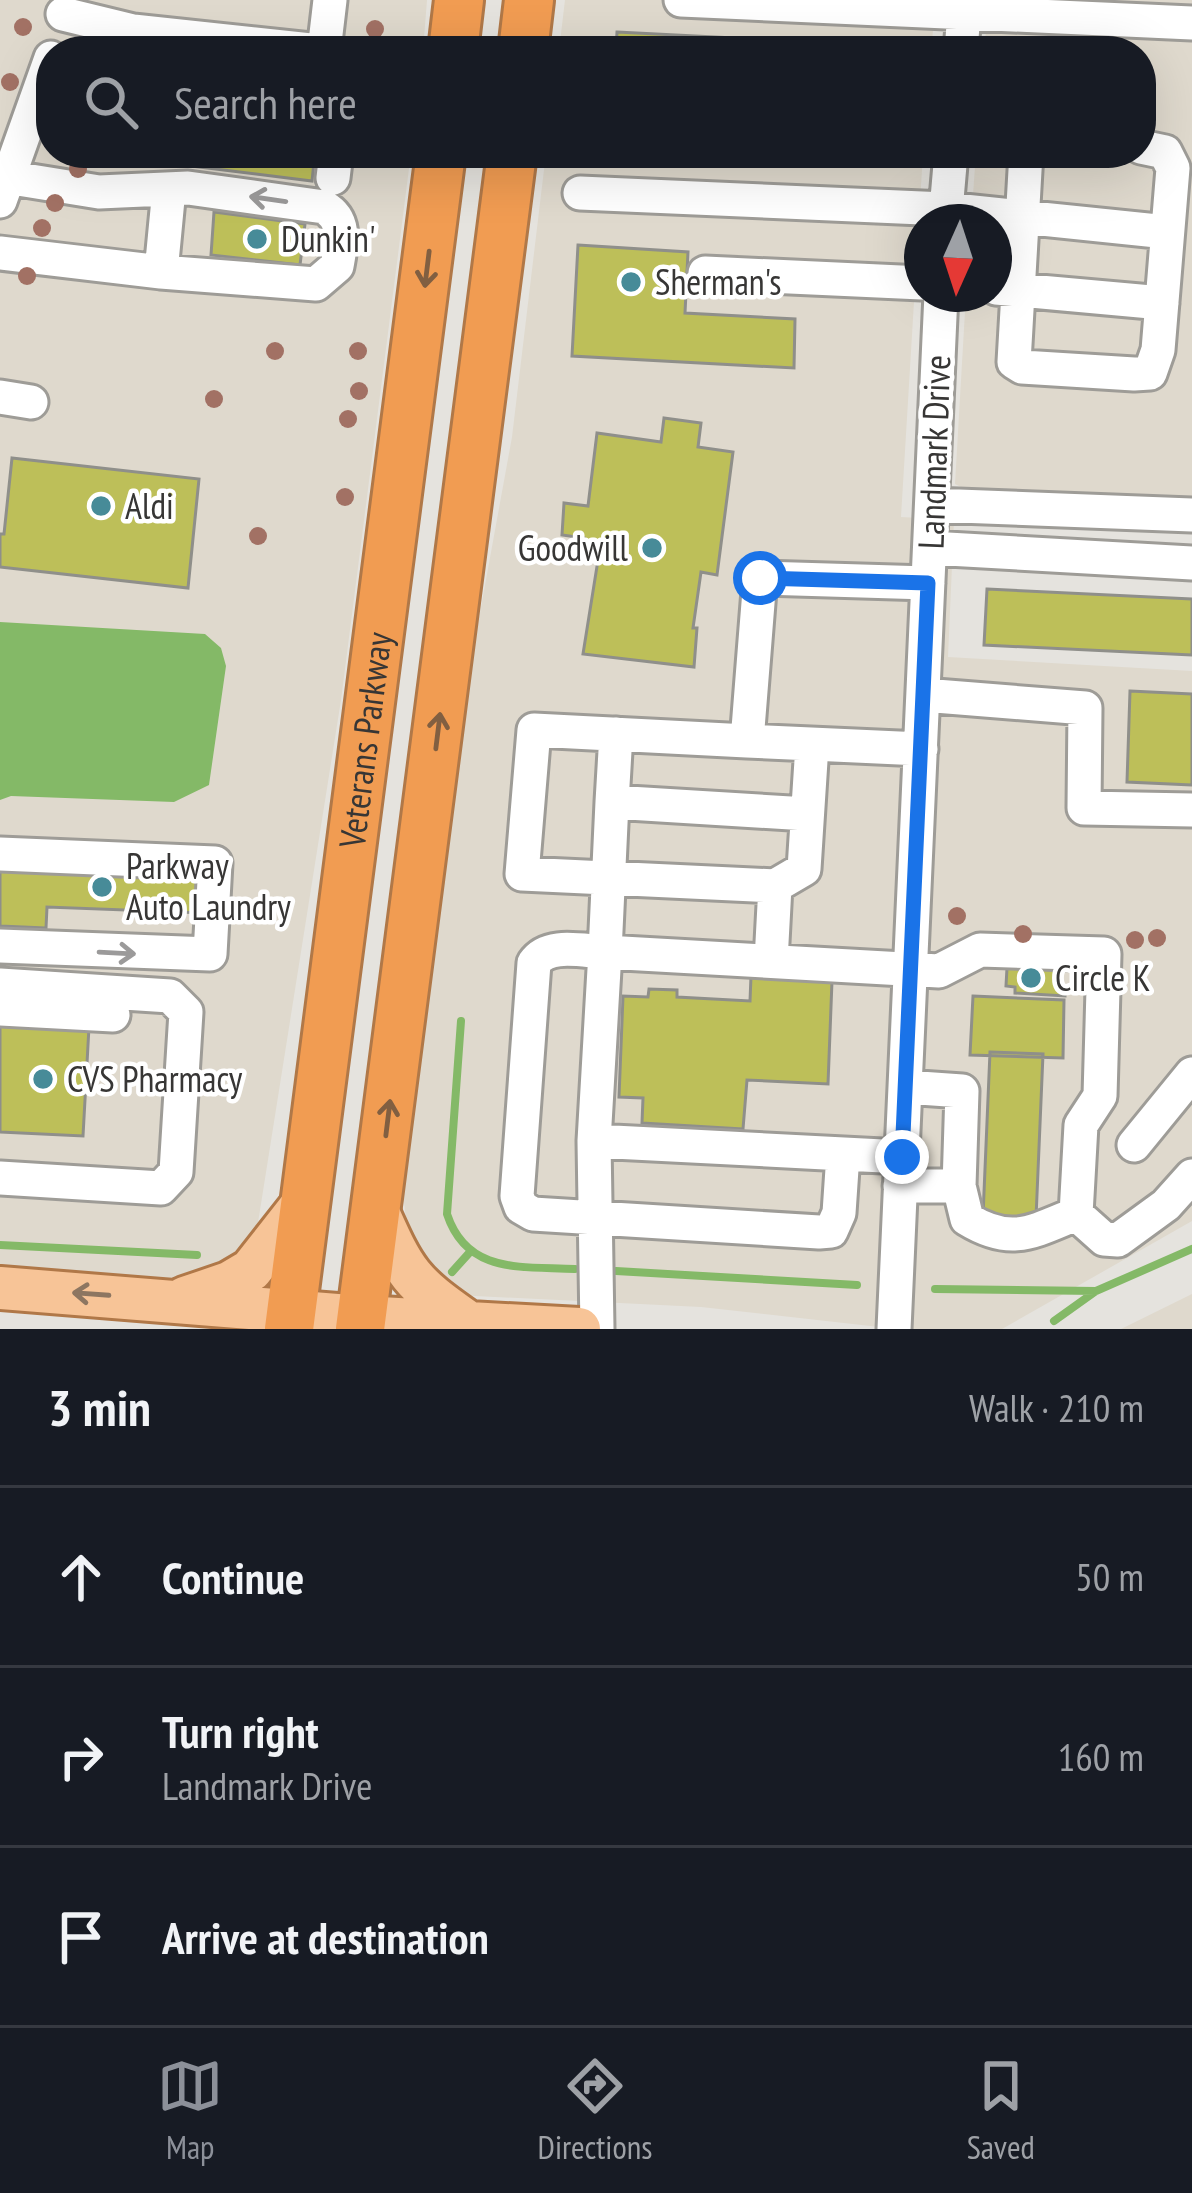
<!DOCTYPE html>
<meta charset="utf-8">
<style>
:root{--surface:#171b24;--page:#20242c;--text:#f1f3f6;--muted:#9ea1a6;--line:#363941;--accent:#8c9099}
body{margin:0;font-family:"PT Sans Narrow",sans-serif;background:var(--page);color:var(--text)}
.compass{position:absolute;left:904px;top:204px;width:108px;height:108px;border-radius:50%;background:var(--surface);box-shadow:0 12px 48px #0002;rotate:183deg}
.stop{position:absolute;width:36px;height:36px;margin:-27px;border:9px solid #1a73e8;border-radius:50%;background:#fff}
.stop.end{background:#1a73e8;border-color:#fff;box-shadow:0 3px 12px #0008}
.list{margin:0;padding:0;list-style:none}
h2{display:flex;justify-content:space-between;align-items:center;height:156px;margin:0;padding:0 48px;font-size:51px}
h2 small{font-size:39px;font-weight:400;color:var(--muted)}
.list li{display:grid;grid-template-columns:78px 1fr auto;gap:36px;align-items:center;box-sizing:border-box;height:180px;padding:0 48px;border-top:3px solid var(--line)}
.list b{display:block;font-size:45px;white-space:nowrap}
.list p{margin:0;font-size:39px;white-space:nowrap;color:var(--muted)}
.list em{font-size:39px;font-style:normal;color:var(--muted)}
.icon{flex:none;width:66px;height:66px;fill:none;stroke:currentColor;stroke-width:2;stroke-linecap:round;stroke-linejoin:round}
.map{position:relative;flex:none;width:1192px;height:1329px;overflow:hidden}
.search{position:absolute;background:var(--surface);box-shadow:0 12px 48px #0002;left:36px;right:36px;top:36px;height:132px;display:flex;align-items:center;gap:30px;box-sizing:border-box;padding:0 42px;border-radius:48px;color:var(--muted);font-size:45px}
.sheet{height:696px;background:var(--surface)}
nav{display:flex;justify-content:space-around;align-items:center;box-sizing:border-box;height:168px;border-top:3px solid var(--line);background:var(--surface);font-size:33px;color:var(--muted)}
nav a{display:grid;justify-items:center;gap:6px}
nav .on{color:var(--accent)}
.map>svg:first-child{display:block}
.built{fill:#dfd9cd}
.water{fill:#84b967}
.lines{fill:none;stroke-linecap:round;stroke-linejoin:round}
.stream{stroke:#84b967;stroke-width:8}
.building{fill:#bdbf59;stroke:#8f8f8a;stroke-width:3}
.minor-casing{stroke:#9e9c97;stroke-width:39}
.major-casing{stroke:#b07848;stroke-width:48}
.highway-casing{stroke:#b07848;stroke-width:54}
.minor{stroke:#fff;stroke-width:33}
.major{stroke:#f7c497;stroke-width:42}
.highway{stroke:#f19c52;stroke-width:48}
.tree{fill:#a27164}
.oneway{stroke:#9b9a9a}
.oneway2{stroke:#815f41}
.oneway3{stroke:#8d7661}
.route{stroke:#1a73e8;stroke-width:15}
.poi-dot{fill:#478b98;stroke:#fff;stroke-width:4.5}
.labels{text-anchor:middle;stroke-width:9;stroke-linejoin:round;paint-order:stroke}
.poi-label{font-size:36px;fill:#373635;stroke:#fff;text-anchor:start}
.street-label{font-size:36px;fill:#373635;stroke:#fff}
</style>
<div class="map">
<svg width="1192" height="1329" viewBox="0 0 1192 1329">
<rect width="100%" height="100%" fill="#e5e3de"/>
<!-- built -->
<path class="built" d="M0 0H427L423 51H51V153H411L341 700 257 1229 243 1252 200 1275 172 1279 0 1272Z
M565 0H936L931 51H559Z
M989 0H1192V500L967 490 955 484 966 294H994V222H971L976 153H1141V51H984Z
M546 153H923L901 517 954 520 948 657 1192 671V1221L1002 1329H897L701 1307 455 1295 409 1245 401 1176 463 706 512 437Z
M1192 1294V1329H1121Z"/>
<!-- water -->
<path class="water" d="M0 622 205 634 221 648 226 666 209 785 174 802 11 796 0 800Z"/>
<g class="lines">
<!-- stream -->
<path class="stream" d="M461 1021 447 1214C467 1275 523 1266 575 1269
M0 1245 197 1255
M616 1271 857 1285
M452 1272 470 1252
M935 1289 1096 1291
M1054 1321 1096 1291 1192 1249"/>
</g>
<!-- building -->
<path class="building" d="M617 32 852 44V51H616Z
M159 153H315L312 181 158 162Z
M657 153H846V161Z
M214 212 305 224 300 265 211 255Z
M578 245 688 252 685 313 795 319 794 368 572 356Z
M664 418 701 423 698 447 733 452 717 575 701 572 693 628H697L694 667 583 654 598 560 581 557 584 538 562 535 564 503 588 506 597 433 661 442Z
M12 458 199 479 188 588 0 567V534H4Z
M987 589 1192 599V655L984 645Z
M1130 691 1192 694V785L1127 782Z
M0 860 205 866 204 913 47 907 46 928 0 926Z
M1007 968 1056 970V986L1065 987V996L1015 993V987L1006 986Z
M751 976 832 981 828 1084 747 1080 743 1129 642 1123 643 1098 619 1097 623 996 648 997 649 989 677 990V997L750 1001Z
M973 996 1064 1000 1063 1058 970 1055Z
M0 1023 89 1027 83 1136 0 1132Z
M990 1052 1043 1054 1036 1218 983 1216Z"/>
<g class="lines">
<!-- minor casing -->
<g class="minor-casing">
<path id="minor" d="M681 0 1192 23
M63 14 133 31 320 51
M324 51 330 0
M961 51 965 0
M1026 153 1014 362 1022 367 1134 374 1150 373 1158 350 1173 168 1165 152 1141 147
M0 176 99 192 188 188 324 207C347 220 341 243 337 266L316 284 161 272 0 253
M333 178 336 153
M580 193 945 209 1167 232
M0 201 51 58
M945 222 951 153
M161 272 169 189
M705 273 922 283
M996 288 1162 303
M0 397 31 402
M932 505 1192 515
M930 548 1192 563
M923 695 1085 708 1084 808 1192 810
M747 741 534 730 522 874 775 886 804 869 812 745
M921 749 747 741 760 578 928 583
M612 802 616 734
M807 814 612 802 605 952C582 951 548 942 534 963L517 1196 521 1207 533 1214 819 1232 831 1231 839 1213 843 1154
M0 854 215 863 210 954 0 946
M771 961 775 886
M0 985 170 996 186 1012 176 1172 161 1188 0 1178
M0 1009 113 1015
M905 1087 962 1091 959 1186
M594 1141 597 1329
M1134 1145 1192 1074
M900 1186H959L967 1219C1011 1246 1032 1232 1076 1214L1081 1125 1100 1096 1104 954 980 950 939 971 605 952 594 1141 902 1157
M1076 1214 1104 1239 1118 1240 1166 1205 1192 1176
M894 1329 941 294"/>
</g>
<!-- major casing -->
<g class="major-casing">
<path id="major" d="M376 1208C405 1274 410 1282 469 1323
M0 1288 362 1317 579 1329
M185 1298 229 1283 251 1270 306 1200"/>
</g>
<!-- highway casing -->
<g class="highway-casing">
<g id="highway">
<path d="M453 51 459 0"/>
<path d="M523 51 529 0"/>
<path id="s1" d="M289 1329 441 153"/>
<path d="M360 1329 512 153"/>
</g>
</g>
<!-- minor -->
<use href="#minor" class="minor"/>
<!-- major -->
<use href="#major" class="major"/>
<!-- highway -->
<use href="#highway" class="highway"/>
</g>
<!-- trees -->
<g class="tree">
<circle cx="23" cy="27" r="9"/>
<circle cx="375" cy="29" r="9"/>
<circle cx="10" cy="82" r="9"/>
<circle cx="78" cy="169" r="9"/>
<circle cx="55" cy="203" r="9"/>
<circle cx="42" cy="228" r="9"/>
<circle cx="27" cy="276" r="9"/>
<circle cx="275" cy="351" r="9"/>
<circle cx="358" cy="351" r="9"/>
<circle cx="359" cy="391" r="9"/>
<circle cx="214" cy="399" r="9"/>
<circle cx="348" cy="419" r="9"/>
<circle cx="345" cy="497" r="9"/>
<circle cx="258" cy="536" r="9"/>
<circle cx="957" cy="916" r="9"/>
<circle cx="1023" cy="934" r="9"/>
<circle cx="1157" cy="938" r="9"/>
<circle cx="1135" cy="940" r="9"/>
</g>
<!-- one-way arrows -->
<defs><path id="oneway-shaft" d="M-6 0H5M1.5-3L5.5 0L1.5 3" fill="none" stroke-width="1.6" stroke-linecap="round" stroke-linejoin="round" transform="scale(3)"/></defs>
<g class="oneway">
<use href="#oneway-shaft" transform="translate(268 199) rotate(-172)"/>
<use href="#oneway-shaft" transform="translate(117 953) rotate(3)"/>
</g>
<g class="oneway2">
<use href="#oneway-shaft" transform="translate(427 269) rotate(97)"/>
<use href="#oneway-shaft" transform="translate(438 731) rotate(-83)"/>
<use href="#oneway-shaft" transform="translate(388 1118) rotate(-83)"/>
</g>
<use class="oneway3" href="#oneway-shaft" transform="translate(91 1294) rotate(-176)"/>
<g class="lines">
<!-- route -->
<path class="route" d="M760 578 928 583 902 1157"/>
</g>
<!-- markers -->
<g class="poi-dot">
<circle cx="257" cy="239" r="12"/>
<circle cx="631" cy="282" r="12"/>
<circle cx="101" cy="506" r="12"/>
<circle cx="652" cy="548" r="12"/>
<circle cx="102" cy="887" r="12"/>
<circle cx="1031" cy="978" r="12"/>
<circle cx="43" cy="1079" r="12"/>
</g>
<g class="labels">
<!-- poi labels -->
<g class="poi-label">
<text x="281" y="252">Dunkin'</text>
<text x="655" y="295">Sherman's</text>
<text x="125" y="519">Aldi</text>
<text x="628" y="561" text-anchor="end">Goodwill</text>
<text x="126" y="879">Parkway<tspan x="126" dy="41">Auto Laundry</tspan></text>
<text x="1055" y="991">Circle K</text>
<text x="67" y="1092">CVS Pharmacy</text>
</g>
<!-- street labels -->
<g class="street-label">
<text transform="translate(934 452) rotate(-88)" y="13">Landmark Drive</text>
<text dy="13" stroke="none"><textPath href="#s1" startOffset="594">Veterans Parkway</textPath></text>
</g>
</g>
</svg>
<svg class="compass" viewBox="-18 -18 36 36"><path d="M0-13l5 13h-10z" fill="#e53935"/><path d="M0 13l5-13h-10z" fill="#9ea1a6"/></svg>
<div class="stop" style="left:760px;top:578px"></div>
<div class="stop end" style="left:902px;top:1157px"></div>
<div class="search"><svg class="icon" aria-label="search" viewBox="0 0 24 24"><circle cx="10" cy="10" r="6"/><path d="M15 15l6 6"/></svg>Search here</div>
</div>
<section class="sheet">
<h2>3 min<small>Walk · 210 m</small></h2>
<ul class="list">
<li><svg class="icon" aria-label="ahead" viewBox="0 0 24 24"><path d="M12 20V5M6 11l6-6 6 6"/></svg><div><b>Continue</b></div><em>50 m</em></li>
<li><svg class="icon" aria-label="right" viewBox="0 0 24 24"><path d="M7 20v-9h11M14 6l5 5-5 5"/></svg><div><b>Turn right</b><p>Landmark Drive</p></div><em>160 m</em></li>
<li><svg class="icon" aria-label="arrive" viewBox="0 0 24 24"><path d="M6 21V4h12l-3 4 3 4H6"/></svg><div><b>Arrive at destination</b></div></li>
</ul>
</section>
<nav>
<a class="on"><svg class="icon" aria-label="map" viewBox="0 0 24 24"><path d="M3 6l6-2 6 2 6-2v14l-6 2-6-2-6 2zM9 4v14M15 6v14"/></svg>Map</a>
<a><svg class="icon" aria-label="directions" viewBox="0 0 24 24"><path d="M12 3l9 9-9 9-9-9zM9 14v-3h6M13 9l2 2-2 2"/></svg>Directions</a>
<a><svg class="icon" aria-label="saved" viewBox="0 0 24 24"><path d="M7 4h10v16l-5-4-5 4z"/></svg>Saved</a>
</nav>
